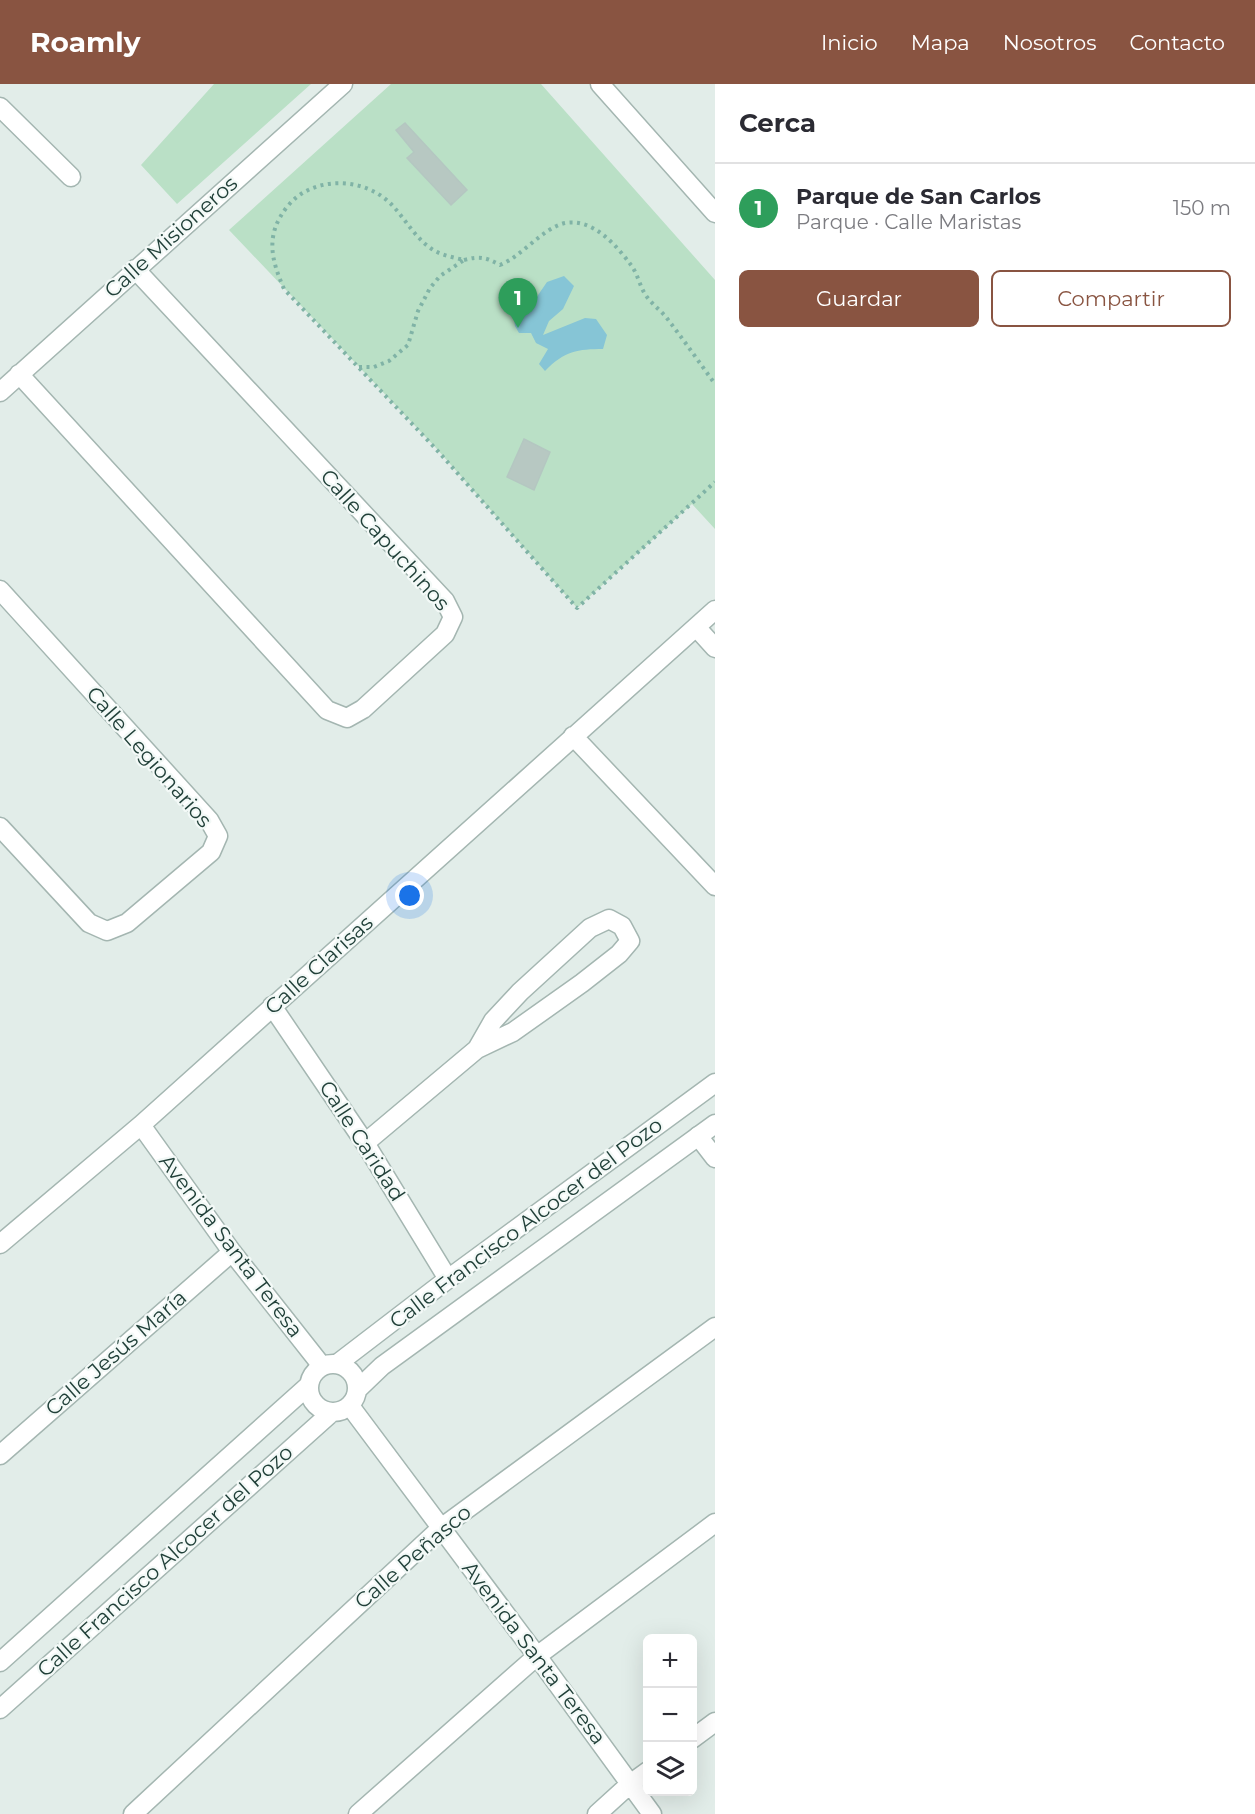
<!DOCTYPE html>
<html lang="es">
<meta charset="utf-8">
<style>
:root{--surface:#fff;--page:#f7f7f7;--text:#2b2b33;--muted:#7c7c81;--line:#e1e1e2;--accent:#895441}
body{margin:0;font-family:Montserrat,sans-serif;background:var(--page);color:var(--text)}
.controls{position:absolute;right:18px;bottom:18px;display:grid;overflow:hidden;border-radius:9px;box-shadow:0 6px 24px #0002}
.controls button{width:54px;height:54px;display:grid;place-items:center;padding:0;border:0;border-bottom:2px solid var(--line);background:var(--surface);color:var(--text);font:30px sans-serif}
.you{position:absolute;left:410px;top:812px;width:21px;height:21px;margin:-15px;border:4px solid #fff;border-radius:50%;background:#1a73e8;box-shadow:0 0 0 9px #1a73e833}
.badge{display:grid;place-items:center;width:39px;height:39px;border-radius:50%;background:var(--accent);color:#fff;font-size:20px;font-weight:700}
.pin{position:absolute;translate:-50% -50px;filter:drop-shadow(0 2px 3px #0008)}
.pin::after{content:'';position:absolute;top:32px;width:21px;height:18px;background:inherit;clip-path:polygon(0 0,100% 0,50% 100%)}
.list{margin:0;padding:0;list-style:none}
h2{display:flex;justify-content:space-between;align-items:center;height:78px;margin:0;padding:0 24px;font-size:26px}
h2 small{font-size:20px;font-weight:400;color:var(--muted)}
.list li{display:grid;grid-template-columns:39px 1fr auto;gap:18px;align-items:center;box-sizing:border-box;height:90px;padding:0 24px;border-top:2px solid var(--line)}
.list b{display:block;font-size:22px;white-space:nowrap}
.list p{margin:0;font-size:20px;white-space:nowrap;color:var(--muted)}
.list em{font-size:20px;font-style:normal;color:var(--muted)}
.actions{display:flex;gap:12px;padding:18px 24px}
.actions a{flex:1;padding:14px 0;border:2px solid var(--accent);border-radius:9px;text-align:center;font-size:21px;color:var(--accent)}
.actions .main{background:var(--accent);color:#fff}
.icon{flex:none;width:33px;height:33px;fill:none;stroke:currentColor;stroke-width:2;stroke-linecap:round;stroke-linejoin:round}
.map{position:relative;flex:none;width:715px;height:1730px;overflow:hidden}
header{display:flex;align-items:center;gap:36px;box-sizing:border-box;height:84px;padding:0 30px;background:var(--accent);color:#fff}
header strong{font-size:28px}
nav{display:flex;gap:33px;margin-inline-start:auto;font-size:21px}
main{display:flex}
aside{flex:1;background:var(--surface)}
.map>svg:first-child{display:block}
.green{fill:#bae0c6}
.water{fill:#86c5d6}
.building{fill:#b7c8c2;stroke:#b4c7c1;stroke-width:1.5}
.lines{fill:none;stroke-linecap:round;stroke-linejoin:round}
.minor-casing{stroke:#a4b6b1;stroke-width:21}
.tertiary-casing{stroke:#a4b6b1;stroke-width:21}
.path{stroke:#80b3a6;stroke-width:4;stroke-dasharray:3 4.5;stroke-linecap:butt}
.minor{stroke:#fff;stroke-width:18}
.tertiary{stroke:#fff;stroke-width:18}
.labels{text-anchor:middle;stroke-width:4.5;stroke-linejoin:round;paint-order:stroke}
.street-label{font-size:21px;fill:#214039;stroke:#f3f9f7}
</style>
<header>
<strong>Roamly</strong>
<nav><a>Inicio</a><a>Mapa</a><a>Nosotros</a><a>Contacto</a></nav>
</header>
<main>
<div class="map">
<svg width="715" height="1730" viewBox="0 0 715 1730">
<rect width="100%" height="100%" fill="#e2ede9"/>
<!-- green -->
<path class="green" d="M214 0H311L177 120 141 81Z
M391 0H541L715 196V445L692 420 577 524 436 364 229 146Z"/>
<!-- water -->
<path class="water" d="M564 192 574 202 563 225 549 237 543 251 585 234 596 235 607 251 603 265C578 265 564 267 545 287L539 280 548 265 536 259 531 249H519L515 242 513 228 534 217 547 198Z"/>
<!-- building -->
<path class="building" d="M405 39 467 106 451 121 407 74 414 68 396 46Z
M524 355 550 368 534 406 507 393Z"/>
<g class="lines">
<!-- minor casing -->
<g class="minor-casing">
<path id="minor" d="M600 0 715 129
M0 23 71 93
M19 290 327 626 347 634 363 625 445 550 453 533 445 517 135 185
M0 308 343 0
M0 506 209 736 218 752 211 768 127 839 107 847 89 839 0 743
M696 543 715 564
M573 652 715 802
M272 922 365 1059 448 1195
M141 1041 232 1168 322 1282
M698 1052 715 1074
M365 1059 477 965 513 948 582 899 619 870 630 857 622 842 609 835 590 844 520 908 493 937 477 965
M0 1160 141 1041 715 526
M350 1322 537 1572 652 1730
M0 1371 232 1168
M692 1655 715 1638
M133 1730 441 1444 715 1243
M358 1730 537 1572 715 1439
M597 1730 630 1700 648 1687"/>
</g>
<!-- tertiary casing -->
<g class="tertiary-casing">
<path id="tertiary" d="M309 1304a24 24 0 1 1 48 0a24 24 0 1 1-48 0Z
M337 1280 448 1195 715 999
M357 1306 382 1282 715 1040
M0 1578 308 1302
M0 1625 331 1329"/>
</g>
<!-- path -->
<path class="path" d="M464 176C479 172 486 173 500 181 522 172 543 144 565 139 593 134 616 161 631 181 638 190 640 204 647 213 653 221 660 226 666 233 683 255 699 278 715 300
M359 283H374L389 277 408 261 418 227 430 204 440 192 464 176C452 173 439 171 429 163 413 151 404 133 390 119 362 92 311 92 287 123 265 151 271 175 284 205L436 365 577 524 715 398"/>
<!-- minor -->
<use href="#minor" class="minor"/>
<!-- tertiary -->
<use href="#tertiary" class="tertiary"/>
</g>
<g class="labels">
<!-- street labels -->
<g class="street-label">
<text transform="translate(171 153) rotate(-42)" y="7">Calle Misioneros</text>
<text transform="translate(385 456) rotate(48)" y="7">Calle Capuchinos</text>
<text transform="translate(149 673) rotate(49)" y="7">Calle Legionarios</text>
<text transform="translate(319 881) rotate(-42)" y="7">Calle Clarisas</text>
<text transform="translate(362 1057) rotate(57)" y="7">Calle Caridad</text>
<text transform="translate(526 1139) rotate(-37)" y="7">Calle Francisco Alcocer del Pozo</text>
<text transform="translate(231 1162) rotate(53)" y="7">Avenida Santa Teresa</text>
<text transform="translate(116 1269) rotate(-41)" y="7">Calle Jesús María</text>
<text transform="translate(413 1473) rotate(-41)" y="7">Calle Peñasco</text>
<text transform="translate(165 1477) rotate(-42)" y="7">Calle Francisco Alcocer del Pozo</text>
<text transform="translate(534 1569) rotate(53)" y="7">Avenida Santa Teresa</text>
</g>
</g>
</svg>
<div class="controls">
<button>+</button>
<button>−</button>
<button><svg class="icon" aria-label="layers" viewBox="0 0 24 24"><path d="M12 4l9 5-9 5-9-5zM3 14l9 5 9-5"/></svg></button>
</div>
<div class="you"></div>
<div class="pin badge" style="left:518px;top:244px;background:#2e9e5b">1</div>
</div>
<aside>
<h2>Cerca<small></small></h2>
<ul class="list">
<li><span class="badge" style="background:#2e9e5b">1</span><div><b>Parque de San Carlos</b><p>Parque · Calle Maristas</p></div><em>150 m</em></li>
</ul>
<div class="actions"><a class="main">Guardar</a><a>Compartir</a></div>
</aside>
</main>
